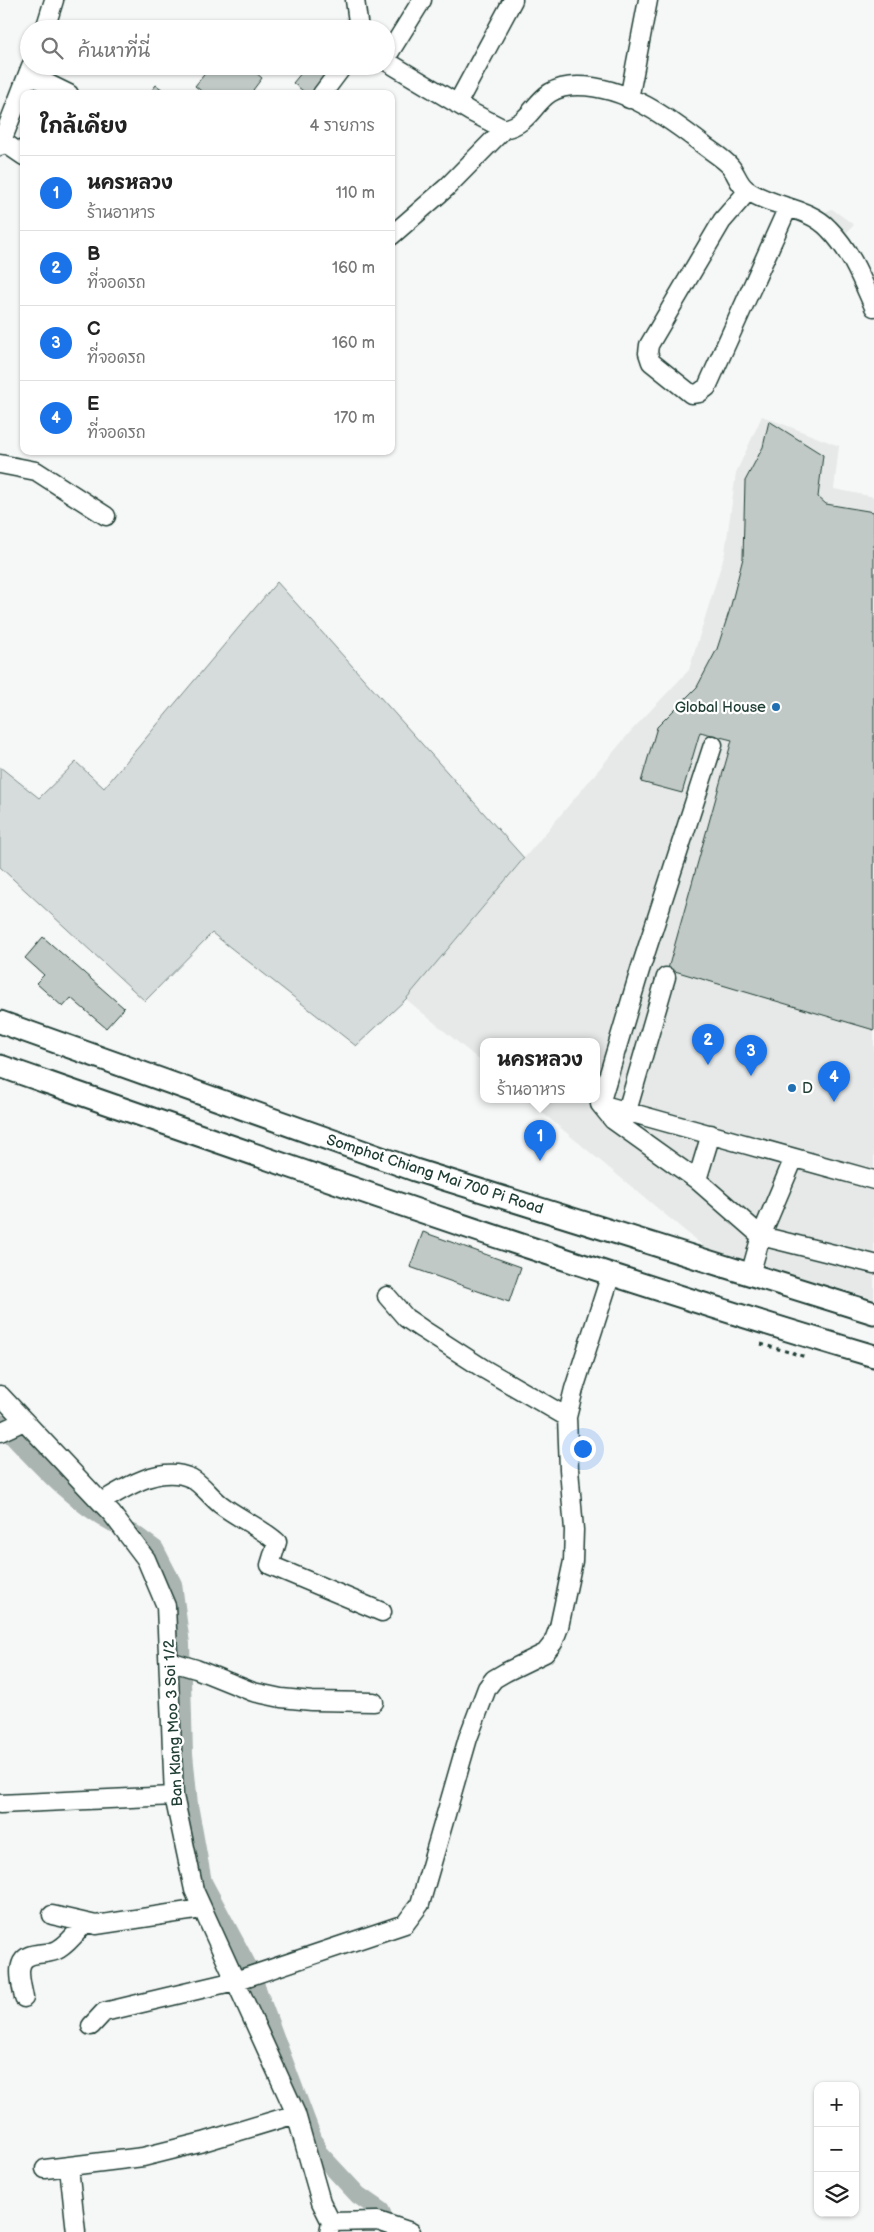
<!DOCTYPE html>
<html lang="th">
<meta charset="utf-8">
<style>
:root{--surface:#fff;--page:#f6f6f6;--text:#222;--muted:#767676;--line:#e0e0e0;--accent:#1a73e8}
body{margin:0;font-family:"Balsamiq Sans","Playpen Sans Thai",sans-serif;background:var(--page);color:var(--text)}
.controls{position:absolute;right:15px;bottom:15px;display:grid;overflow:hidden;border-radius:10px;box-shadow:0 1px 4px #0004}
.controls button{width:45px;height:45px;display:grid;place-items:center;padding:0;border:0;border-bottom:1px solid var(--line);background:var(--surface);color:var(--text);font:25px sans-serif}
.you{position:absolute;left:582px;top:1448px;width:18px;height:18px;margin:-12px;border:4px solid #fff;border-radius:50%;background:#1a73e8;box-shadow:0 0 0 8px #1a73e833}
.badge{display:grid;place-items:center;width:32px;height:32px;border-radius:50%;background:var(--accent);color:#fff;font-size:16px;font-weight:700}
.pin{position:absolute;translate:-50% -41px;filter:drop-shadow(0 1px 2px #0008)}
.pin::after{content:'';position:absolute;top:26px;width:18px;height:15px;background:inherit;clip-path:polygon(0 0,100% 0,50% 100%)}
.popup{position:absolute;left:480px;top:1038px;width:120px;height:65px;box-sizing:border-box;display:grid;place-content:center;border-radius:10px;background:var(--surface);filter:drop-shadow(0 1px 4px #0005);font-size:16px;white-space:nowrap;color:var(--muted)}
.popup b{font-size:19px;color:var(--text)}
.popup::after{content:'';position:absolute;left:50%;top:100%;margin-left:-10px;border:10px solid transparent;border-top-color:var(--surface)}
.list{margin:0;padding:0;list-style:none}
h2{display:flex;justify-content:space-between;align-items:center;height:65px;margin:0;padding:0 20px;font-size:21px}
h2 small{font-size:16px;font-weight:400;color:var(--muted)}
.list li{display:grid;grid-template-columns:32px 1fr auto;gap:15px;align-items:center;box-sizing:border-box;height:75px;padding:0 20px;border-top:1px solid var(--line)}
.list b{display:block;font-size:19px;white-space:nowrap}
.list p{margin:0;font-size:16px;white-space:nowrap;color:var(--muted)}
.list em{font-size:16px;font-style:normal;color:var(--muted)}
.icon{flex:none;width:28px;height:28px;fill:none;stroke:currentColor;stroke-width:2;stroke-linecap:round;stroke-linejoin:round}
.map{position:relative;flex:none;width:874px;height:2232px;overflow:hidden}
.search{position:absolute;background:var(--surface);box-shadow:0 1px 4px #0004;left:20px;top:20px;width:375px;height:55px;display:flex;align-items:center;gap:12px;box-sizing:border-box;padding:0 18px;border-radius:28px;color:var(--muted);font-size:19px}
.panel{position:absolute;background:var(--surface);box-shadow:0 1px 4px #0004;left:20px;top:90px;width:375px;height:365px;border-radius:10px}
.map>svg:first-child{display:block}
.built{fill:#e6e9e8}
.grass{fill:#d6dcdb;stroke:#7a8c88}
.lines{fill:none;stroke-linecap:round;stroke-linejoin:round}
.canal{stroke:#aab5b1;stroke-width:18}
.building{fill:#c0c9c6;stroke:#1f3d34}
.minor-casing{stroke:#1f3d34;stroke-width:21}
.major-casing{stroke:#1f3d34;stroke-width:25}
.path{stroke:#1f3d34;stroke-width:3;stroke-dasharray:4 4;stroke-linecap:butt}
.minor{stroke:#fff;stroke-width:18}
.major{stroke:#fff;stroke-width:21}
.poi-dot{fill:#1f6fb2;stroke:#fff;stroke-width:2}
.labels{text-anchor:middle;stroke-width:4.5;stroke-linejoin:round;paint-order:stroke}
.poi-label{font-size:15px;fill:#1f3d34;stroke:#fff;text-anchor:end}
.street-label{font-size:15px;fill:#1f3d34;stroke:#fff}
</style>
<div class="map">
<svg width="874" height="2232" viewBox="0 0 874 2232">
<rect width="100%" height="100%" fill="#f6f7f7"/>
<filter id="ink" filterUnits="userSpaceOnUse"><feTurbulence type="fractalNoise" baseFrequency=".02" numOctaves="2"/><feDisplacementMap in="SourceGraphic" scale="10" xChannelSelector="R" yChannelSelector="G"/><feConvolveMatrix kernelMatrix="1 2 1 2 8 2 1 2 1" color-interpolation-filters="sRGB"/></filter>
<g filter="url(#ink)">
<!-- built -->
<path class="built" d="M832 209 854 225 846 233 821 214Z
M762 416 839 446 834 489 874 497V1299L708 1250 527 1100H596V1042H484V1064L406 999 632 730 689 670 725 553 736 473Z"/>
<!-- grass -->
<path class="grass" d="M277 582 524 858 406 999 356 1046 212 933 145 1001 0 867V767L39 798 76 762 104 788Z"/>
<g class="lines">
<!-- canal -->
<path class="canal" d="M0 1423C35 1459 68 1499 113 1523
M133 1533 155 1549 173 1584 181 1644 184 1754 189 1805 203 1882 250 1970 318 2152 358 2195 381 2211 390 2232"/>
</g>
<!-- building -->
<path class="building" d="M211 66H248L262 78 253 90 257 94H205L195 86Z
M307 66H336L313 94H307L293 83Z
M156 85 169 94H149Z
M769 421 823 455 818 497 826 504 874 512V1030L668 969 732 740 700 732 682 793 641 782 657 727 697 687 717 649 730 609 743 558 745 481 763 447Z
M43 937 124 1008 106 1028 71 998 63 1007 36 983 44 975 25 958Z
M423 1232 521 1267 509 1302 410 1267Z"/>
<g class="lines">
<!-- minor casing -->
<g class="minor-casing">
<path id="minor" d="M355 0 359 29
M45 29 54 0
M386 58 422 0
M386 61 471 112 504 129C540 121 532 86 578 86 626 86 670 119 706 147 714 153 724 159 730 166 737 174 738 184 747 190 772 208 808 206 829 229 851 251 862 280 874 307
M28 74 69 94
M322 94 343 66
M629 99 648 0
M457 104 513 0
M2 141 24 156
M0 146 31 66
M748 191 722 221 649 345 648 353 651 362 691 394 699 393 707 387 788 207
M391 236 446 188 504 129
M0 464 36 471 106 516
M600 1104 640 970 713 745
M600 1104 874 1180
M600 1104 613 1120 697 1180 761 1236 750 1275
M627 1111 666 977
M794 1158 761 1236 874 1264
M697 1180 711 1134
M387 1296 406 1318 422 1329 484 1369 567 1417
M0 1395 112 1514 146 1559 166 1606 174 1796 194 1890 296 2114 321 2202 331 2222 329 2232
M0 1432 24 1421
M101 1502C127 1487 160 1464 191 1478 202 1484 210 1496 220 1504 238 1518 260 1527 277 1542L270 1565 382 1612
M169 1661 196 1669 253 1692 281 1698 312 1701 374 1702
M0 1804 174 1796
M52 1915 96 1925 202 1909
M24 1998C21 1981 12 1957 37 1954 44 1953 53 1953 59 1949 69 1943 77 1932 84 1924
M91 2026 104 2012 235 1981 405 1924 420 1904 468 1738 487 1688 494 1679 506 1672 545 1653 553 1643 559 1627 573 1561 574 1530 569 1469 567 1417 574 1389 611 1274
M69 2167 76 2232
M45 2169 143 2157 203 2142 296 2114
M331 2222 378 2221 411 2232"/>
</g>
<!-- major casing -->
<g class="major-casing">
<path id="major" d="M0 1022 415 1170 874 1313
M0 1066C290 1167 580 1269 874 1356"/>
</g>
<!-- path -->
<path class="path" d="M761 1344 806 1357"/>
<!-- minor -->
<use href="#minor" class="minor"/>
<!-- major -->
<use href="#major" class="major"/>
</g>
</g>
<!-- markers -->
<g class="poi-dot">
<circle cx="776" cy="707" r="5"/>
<circle cx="792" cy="1088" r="5"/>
</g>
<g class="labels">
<!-- poi labels -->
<g class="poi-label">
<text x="766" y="712">Global House</text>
<text x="802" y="1093" text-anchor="start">D</text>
</g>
<!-- street labels -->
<g class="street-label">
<text transform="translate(435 1174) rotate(18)" y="5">Somphot Chiang Mai 700 Pi Road</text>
<text transform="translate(173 1723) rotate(-93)" y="5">Ban Klang Moo 3 Soi 1/2</text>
</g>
</g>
</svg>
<div class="controls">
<button>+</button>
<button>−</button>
<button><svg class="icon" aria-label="layers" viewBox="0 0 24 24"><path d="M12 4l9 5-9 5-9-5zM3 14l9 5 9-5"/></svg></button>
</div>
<div class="you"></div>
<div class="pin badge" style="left:540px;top:1161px">1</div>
<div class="popup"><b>นครหลวง</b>ร้านอาหาร</div>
<div class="pin badge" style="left:708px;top:1065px">2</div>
<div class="pin badge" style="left:751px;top:1076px">3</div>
<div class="pin badge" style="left:834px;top:1102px">4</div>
<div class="search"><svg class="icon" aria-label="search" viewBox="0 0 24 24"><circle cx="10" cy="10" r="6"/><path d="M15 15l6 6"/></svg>ค้นหาที่นี่</div>
<section class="panel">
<h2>ใกล้เคียง<small>4 รายการ</small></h2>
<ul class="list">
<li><span class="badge">1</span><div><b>นครหลวง</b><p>ร้านอาหาร</p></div><em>110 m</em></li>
<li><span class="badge">2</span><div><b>B</b><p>ที่จอดรถ</p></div><em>160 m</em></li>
<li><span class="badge">3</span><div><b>C</b><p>ที่จอดรถ</p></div><em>160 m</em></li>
<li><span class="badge">4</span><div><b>E</b><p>ที่จอดรถ</p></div><em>170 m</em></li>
</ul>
</section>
</div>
